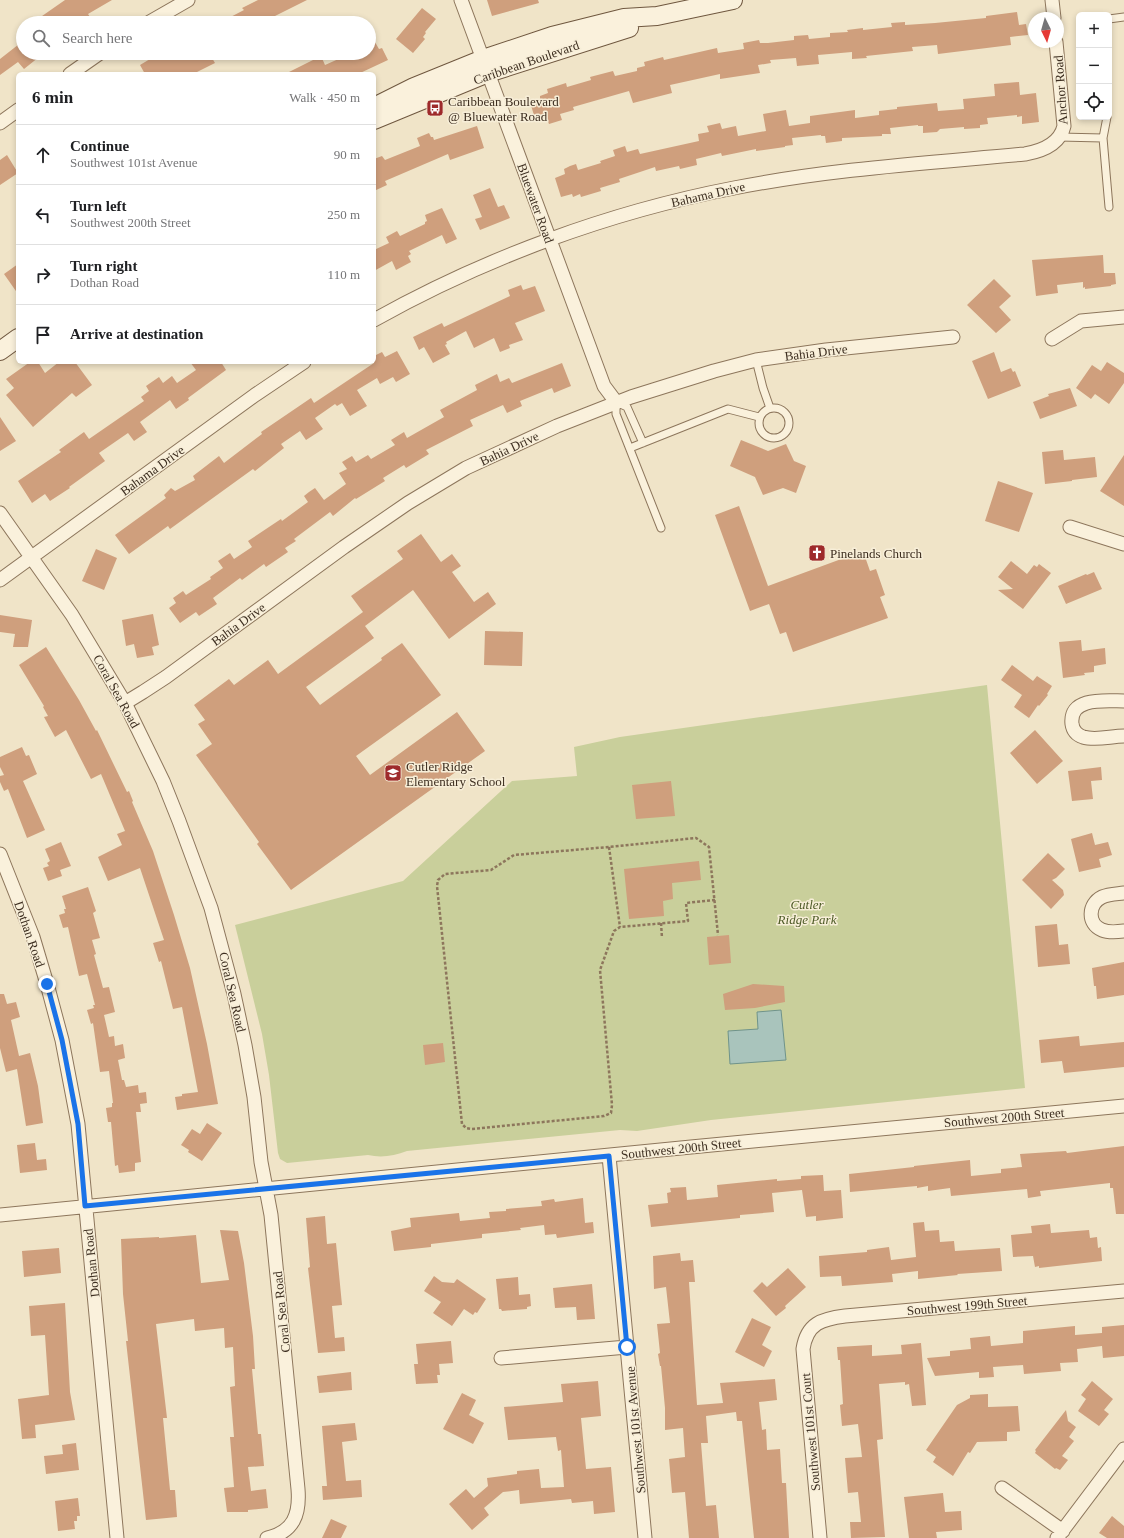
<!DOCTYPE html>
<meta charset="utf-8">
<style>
:root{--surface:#fff;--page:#f2f2f2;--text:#202124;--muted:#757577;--line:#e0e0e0}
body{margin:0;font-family:"Times New Roman",serif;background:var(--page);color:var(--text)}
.controls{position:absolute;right:12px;top:12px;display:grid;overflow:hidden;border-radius:6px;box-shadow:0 2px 6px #0003}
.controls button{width:36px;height:36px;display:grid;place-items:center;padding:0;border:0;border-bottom:1px solid var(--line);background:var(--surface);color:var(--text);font:20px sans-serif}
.compass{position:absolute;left:1028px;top:12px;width:36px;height:36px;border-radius:50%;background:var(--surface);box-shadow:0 2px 6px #0003;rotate:175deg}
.stop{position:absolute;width:12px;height:12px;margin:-9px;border:3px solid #1a73e8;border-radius:50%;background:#fff}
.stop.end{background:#1a73e8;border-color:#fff;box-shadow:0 1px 4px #0008}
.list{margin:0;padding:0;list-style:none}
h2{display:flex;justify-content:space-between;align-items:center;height:52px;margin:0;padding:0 16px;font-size:17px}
h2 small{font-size:13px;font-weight:400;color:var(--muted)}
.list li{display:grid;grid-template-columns:26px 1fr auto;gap:12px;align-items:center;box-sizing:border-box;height:60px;padding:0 16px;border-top:1px solid var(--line)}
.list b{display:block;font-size:15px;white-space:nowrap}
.list p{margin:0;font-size:13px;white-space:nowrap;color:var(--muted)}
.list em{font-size:13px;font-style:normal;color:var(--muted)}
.icon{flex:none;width:22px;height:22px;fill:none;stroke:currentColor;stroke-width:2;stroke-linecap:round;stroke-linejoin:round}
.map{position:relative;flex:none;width:1124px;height:1538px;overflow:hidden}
.search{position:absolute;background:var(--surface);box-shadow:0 2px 6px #0003;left:16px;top:16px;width:360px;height:44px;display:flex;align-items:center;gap:10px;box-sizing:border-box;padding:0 14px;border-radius:22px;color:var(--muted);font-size:15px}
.panel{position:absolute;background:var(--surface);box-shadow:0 2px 6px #0003;left:16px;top:72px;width:360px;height:292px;border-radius:6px}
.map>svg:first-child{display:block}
.green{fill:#c9cf9b}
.water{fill:#a9c4bc;stroke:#6f938a}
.building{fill:#cf9f7d}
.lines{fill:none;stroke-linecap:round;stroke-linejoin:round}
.lane-casing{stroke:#8d765c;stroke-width:9}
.street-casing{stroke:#8d765c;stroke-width:15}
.secondary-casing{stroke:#6f573f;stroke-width:20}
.path{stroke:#8d765c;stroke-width:2.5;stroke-dasharray:3 2;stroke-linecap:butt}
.lane{stroke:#faf1dc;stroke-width:7}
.street{stroke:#faf1dc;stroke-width:13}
.secondary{stroke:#faf1dc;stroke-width:18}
.route{stroke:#1a73e8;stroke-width:5}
.labels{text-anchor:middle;stroke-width:3;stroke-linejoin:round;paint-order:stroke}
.street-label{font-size:13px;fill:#3d2e20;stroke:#f7eed8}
.poi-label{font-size:13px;fill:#3d2e20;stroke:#f7eed8;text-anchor:start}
.park-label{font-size:13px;font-style:italic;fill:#4d5a26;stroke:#f7eed8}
</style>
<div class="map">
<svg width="1124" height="1538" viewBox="0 0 1124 1538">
<rect width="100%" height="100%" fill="#f0e4c8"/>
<!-- green -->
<path class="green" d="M987 685 1025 1088 711 1120 637 1131 620 1130 407 1151C394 1156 381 1158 368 1155L287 1163 280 1159 278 1153 269 1075 262 1034 235 925 403 881 512 781 577 776 574 747 620 737Z"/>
<!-- water -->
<path class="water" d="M781 1010 786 1060 730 1064 728 1031 758 1029 757 1012Z"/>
<!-- building -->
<path class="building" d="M65 0H112L88 14 94 23H32Z
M258 0H307L267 20 268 23H219L244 10 242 8Z
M487 0H538L539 3 492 16Z
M422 8 436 19 425 32 426 33 423 37 425 39 413 53 396 39Z
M1017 12 1019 25 1026 24 1028 35 1010 37 1011 45 938 54 937 45 912 47 913 51 866 56 867 58 852 59V52L818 55 819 64 797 66 796 58 770 60 771 63 758 65 760 73 720 79V74L670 85 672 93 633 103 629 91 573 107 574 110 560 114 562 120 549 124 547 119 536 122 530 102 540 99V96L548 93 547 89 566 83 567 87 591 80 590 77 613 71 615 76 637 71V68L645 66 644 62 663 57 664 60 717 48 718 53 744 49 743 43 759 40 760 43H768L794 40V36L808 35 809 39 830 37V33L848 32 847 30 863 28V30L892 27 891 23 905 22V25L935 23 986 18V16Z
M369 32 379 49 382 48 388 60 358 74H285L321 56 325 65 352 53H369Z
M23 41V53H44L24 69 18 62 0 75V59Z
M160 53H209L215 63 193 74H145L140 65Z
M1019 82 1020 95 1036 93 1039 122 1022 124V116L1017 117V115L987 118 988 124 980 125V128L964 129V127L940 129 937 132 923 133V126H918V125L890 128 891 134H882V136L842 138V141L826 143 825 136H821V135L792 138 793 145 785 146V147L756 151V149L722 156 721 153 696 159 697 165 680 169 679 166 656 171 655 167 619 179 620 182 600 188 601 191 581 197 580 194 573 197 572 194 561 197 555 178 565 174 564 169 570 166 576 164 578 170 601 163 600 161 615 156 613 150 625 146 627 152 638 149 640 154 699 141 698 134 709 132 707 126 720 123 722 129 736 126 738 136 766 131 763 114 786 110 789 126 810 123V116L855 110V118L879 115V111L897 109V107L937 103 938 111 964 109 963 99 995 96 994 84Z
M477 126 484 148 450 160 448 154 385 181 387 185 374 191V159L382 156 385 160 420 146 417 138 429 133 431 137H433L434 140Z
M7 155 18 173 0 185V160Z
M490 188 498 207 504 205 510 218 480 230 475 219 482 217 473 195Z
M442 208 457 239 446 244 442 235 409 251 411 254 408 256 411 262 396 270 392 261 374 271V250L389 243 386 237 397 231 400 236 425 224V222L427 221 425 215Z
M1103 255 1104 273H1115L1116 284 1111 285V286L1085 289V287L1083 288V282L1057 285 1058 293 1036 296 1032 260Z
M18 264V294L4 274Z
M994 279 1011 296 999 307 1011 320 996 333 967 305Z
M521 285 523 290 535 286 545 311 515 323 523 340 509 345 510 348 500 352 494 338 474 348 466 331 446 342 447 344 445 345 450 354 433 363 424 347 419 350 413 337 442 323 444 327 510 296 508 290Z
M397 351 410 374 396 382 393 377 380 384 377 378 357 390 367 406 350 416 342 403 337 406 335 404 315 418 323 429 306 440 300 431 281 444 284 448 255 471 253 469 170 529 168 526 129 554 115 535 166 498 164 495 171 488 175 491 195 480 193 476 219 456 224 463 262 434 261 432 311 398 314 403 374 363V356L382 352 385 357Z
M994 352 1001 372 1011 368 1013 372 1015 371 1021 386 988 399 972 361Z
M30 362H38L45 373 59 362H75L92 385 76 397 72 393 33 427 6 395 14 388 6 379Z
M190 362H221L226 370 188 398 189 400 176 409 170 400 140 422 147 432 134 441 128 433 99 453 105 461 69 487 70 488 50 501 45 494 32 503 18 481 61 452 59 450 84 432 89 439 144 401 141 397 149 391 146 386 159 377 163 383 172 376 177 383 196 370Z
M1107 362 1124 373V383L1109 404 1095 394 1091 399 1076 388 1092 365 1101 371Z
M562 363 571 386 554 393 552 388 520 401 522 406 507 413 503 405 470 420 473 426 426 450 429 454 406 468 404 465 383 478 385 481 356 499 355 498 333 516 330 512 294 539 296 541 285 548 288 552 266 567 264 564 242 580 240 578 213 598 217 604 199 616 196 612 180 623 169 608 176 603 173 598 183 591 186 595 211 579 210 577 223 568 218 561 230 553 234 559 252 547 248 541 281 519 282 521 308 502 304 496 309 492 315 488 324 500 346 484 339 473 347 469 342 462 352 456 356 462 368 455 371 459 395 445 391 440 404 432 407 438 444 417 440 410 477 390 475 385 497 374 500 382 509 378 512 383Z
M1070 388 1077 406 1040 419 1033 402 1049 396 1048 394Z
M0 417 16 441 0 451Z
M741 440 768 451 786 444 794 461 806 466 796 493 783 488 763 495 755 477 730 466Z
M1063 450 1064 460 1095 457 1097 477 1072 480V481L1045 484 1042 452Z
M1124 455V506L1100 491Z
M998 481 1033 493 1019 532 985 521Z
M739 506 768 586 863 551 870 571 876 569 885 595 880 597 888 618 793 652 786 632 780 634 769 604 750 611 715 515Z
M421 534 441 562 452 554 461 566 452 572 474 602 488 592 496 604 449 639 413 590 365 626 374 638 306 687 320 705 382 660 381 658 402 643 441 695 356 756 370 775 457 712 485 751 291 890 257 844 259 842 196 755 212 744 198 724 205 720 194 705 229 679 234 685 268 660 278 674 363 612 351 596 403 559 397 551Z
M96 549 117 558 104 590 82 581Z
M1011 561 1027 574 1034 565 1037 567 1039 564 1051 573 1023 609 998 590 1013 589 998 577Z
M1094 572 1102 589 1066 604 1058 586 1086 574 1087 575Z
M153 614 159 645 152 647 154 655 137 658 134 644 126 646 122 620Z
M0 615 32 620 28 647H13L15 634 0 632Z
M485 631 523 632 522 666 484 665Z
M1081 640 1082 651 1105 648 1106 664 1094 666V672L1084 673 1085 675 1063 678 1059 642Z
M46 647 79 700 96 731 97 730 127 792 129 791 133 801 132 802 153 851 174 915 190 968 207 1044 218 1104 177 1110 175 1097 182 1096V1094L198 1092 182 1007 173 1009 161 961 159 962 153 943 164 940 140 868 108 881 98 857 122 845 117 834 125 831 101 774 91 779 66 730 55 737 44 717 48 716 43 707 44 706 19 665Z
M1012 665 1033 681 1037 676 1052 686 1047 694 1048 695 1039 706 1038 705 1029 718 1014 707 1022 695 1001 680Z
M1035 730 1063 761 1037 784 1010 753Z
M22 747 26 756 29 755 37 774 23 781 45 830 27 838 8 789 4 791 0 782V776L4 775 0 767V757Z
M1101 767 1102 780 1091 781 1093 799 1072 801 1068 771Z
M671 781 675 816 636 819 632 785Z
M1092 833 1095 845 1108 842 1112 855 1099 859 1101 867 1079 872 1071 839Z
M61 842 71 866 60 870 62 876 48 881 43 868 49 866 47 863 50 861 45 849Z
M1048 853 1065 869 1056 878 1052 880 1063 890 1064 895 1051 909 1022 880Z
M699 861 701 880 672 883 673 899 663 901 664 916 629 919 624 869Z
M88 887 96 911 93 913 100 938 92 940 96 954 94 955 103 988 109 987 115 1012 104 1015 109 1037 114 1036 115 1046 123 1044 125 1058 118 1060 122 1080H124L126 1087 138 1085 139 1093 146 1092 147 1103 140 1104 141 1112H136L141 1162 135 1163V1171L119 1173 118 1165 115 1166 111 1122H108L106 1108 112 1107V1103H113L109 1071 100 1072 93 1023 91 1024 87 1010 94 1008 93 1005H95L87 974 79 976 68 927 63 928 59 915 65 913 64 909H66L62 896Z
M1057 924 1059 945 1068 944 1070 964 1038 967 1035 926Z
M729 935 731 963 709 965 707 937Z
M1124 962V995L1097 999 1096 986H1094L1092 968Z
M753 984 784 986 785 1002 755 1008 725 1010 723 994Z
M0 994H4L7 1004 16 1002 20 1017 11 1020 19 1056 30 1053 38 1086 43 1123 26 1126 17 1069 6 1072 0 1048Z
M1079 1036 1080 1046 1124 1042V1067L1064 1073 1062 1061 1041 1063 1039 1040Z
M443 1043 445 1062 425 1065 423 1045Z
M207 1123 222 1133 202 1161 188 1152 189 1150 181 1145 192 1129 200 1134Z
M35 1143 37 1160 46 1159 47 1170 20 1173 17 1145Z
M1124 1146V1214H1116L1113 1188H1110V1183L1040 1191 1041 1196 1028 1198 1027 1189 951 1196 950 1188 928 1191V1186L917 1188V1186L850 1192 849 1174 914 1167V1166L970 1160 971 1176 1001 1173V1169L1022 1167 1020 1154 1066 1151 1067 1153Z
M823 1175 824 1191 841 1190 843 1218 816 1221V1216L806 1217 802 1190 772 1193 774 1212 740 1215V1218L651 1227 648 1205 668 1203 667 1193 671 1192 670 1188 686 1187 687 1200 718 1197 717 1185 777 1179V1181L801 1179V1176Z
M583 1198 585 1223 593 1222 594 1233 557 1238 556 1234 545 1235 544 1225 520 1228 521 1230 482 1234V1238L431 1244V1247L394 1251 391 1231 411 1227 410 1218 459 1213 460 1221 490 1218 489 1212 506 1211V1209L542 1206 541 1201 554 1199 555 1202Z
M325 1216 327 1244 336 1243 342 1305 332 1306 335 1338 344 1337 345 1351 318 1353 308 1268 310 1267 306 1218Z
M924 1222 925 1231 939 1230 940 1242 954 1241 955 1251 1000 1248 1002 1271 957 1274 958 1275 918 1279V1271L892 1274 893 1282 842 1286 841 1276 820 1277 819 1256 867 1252V1250L889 1247 891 1260 916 1257 913 1223Z
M1050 1224 1051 1233 1089 1230 1090 1238 1097 1237 1098 1248 1101 1247 1102 1261 1039 1268V1266L1035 1267 1033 1256 1013 1257 1011 1235 1032 1233 1031 1226Z
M220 1230 238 1231 244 1263 253 1336 255 1369H252L258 1434H261L264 1466 248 1467 251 1491 266 1489 268 1508 248 1510V1512H227L224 1488 234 1487 230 1437H234L230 1387 235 1386 233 1347 225 1348 224 1328 195 1331 194 1319 156 1324 167 1418H163L170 1490H175L177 1517 146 1520 126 1341H128L123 1294 121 1239 159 1237V1238L196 1235 201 1283 229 1280Z
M59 1248 61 1273 24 1277 22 1251Z
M680 1253 681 1261 693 1260 695 1282H689L697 1405 723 1403 720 1383 775 1379 777 1400 759 1402 762 1430 766 1429 767 1450 780 1449 782 1483H786L789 1538H754L742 1421H737L736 1412 706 1416 708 1443H701L706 1506 716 1505 719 1538H689L685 1492 672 1493 669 1459 685 1457 683 1428 665 1430V1408L661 1366H660L658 1354 660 1353 657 1324 670 1323 666 1287 654 1289 653 1256Z
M788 1268 806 1287 785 1306 786 1308 776 1316 753 1291 762 1282 767 1287Z
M434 1276 442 1282 454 1283 457 1279 486 1299 477 1313 475 1312 473 1315 464 1309 452 1326 433 1313 441 1302 424 1291Z
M518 1277 519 1295 530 1294 531 1306 527 1307V1309L502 1311 501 1309H499L496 1279Z
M592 1284 595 1319 577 1320 576 1307 555 1308 553 1288Z
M65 1303 70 1392 75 1420 35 1425 36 1438 22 1439 18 1399 49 1395 45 1335 31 1336 29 1306Z
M752 1318 771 1327 762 1345 772 1351 764 1367 735 1352Z
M1124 1325V1356L1103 1358 1102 1346 1077 1349 1078 1362 1060 1363 1061 1371 1024 1374 1023 1365 993 1367 994 1377 979 1378V1372L935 1376 927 1358 950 1356V1351L971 1349 970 1338 990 1336 991 1346 1023 1343V1331L1075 1326V1335L1102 1333V1327Z
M451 1341 453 1363 439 1364 440 1375H437L438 1383 416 1384 414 1364H418L416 1344Z
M921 1343 926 1405 912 1406 909 1384 905 1385V1382L879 1384 883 1439 877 1440 885 1537 851 1538 850 1522H861L858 1492 848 1493 845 1458 862 1457 858 1424 842 1426 840 1405 843 1404 840 1360H838L837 1347 872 1345V1356L902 1354 901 1345Z
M351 1372 352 1390 319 1393 317 1376Z
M598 1381 601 1416 581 1418 586 1469 611 1467 615 1512 594 1514 593 1501 572 1503 571 1499 520 1504 519 1490 503 1492 484 1508 489 1515 472 1530 449 1504 466 1489 474 1498 488 1486 487 1478 517 1474V1471L539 1469 541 1488 564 1487 561 1450 558 1451 556 1437 508 1440 504 1407 563 1402 561 1384Z
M1092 1381 1113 1399 1104 1410 1109 1414 1099 1426 1078 1411 1086 1399 1081 1395Z
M462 1393 476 1400 469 1415 484 1423 473 1444 443 1429Z
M988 1394V1407L1018 1406 1020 1431 1007 1432V1441L977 1442 970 1453 968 1452 953 1476 933 1462 936 1457 926 1450 957 1405 970 1398V1395Z
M1066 1410 1068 1421 1076 1427 1069 1437 1074 1441 1062 1456 1068 1460 1060 1470 1056 1468 1055 1469 1035 1453 1036 1451 1035 1450Z
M355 1423 357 1440 342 1442 346 1481 361 1480 362 1497 323 1500 322 1486H327L322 1426Z
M76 1443 79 1470 46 1474 44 1456 63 1454 62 1445Z
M943 1493 945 1512 961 1511 962 1530 936 1532 937 1538H909L904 1497Z
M78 1498 80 1516H77V1521H74L75 1529 58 1531 55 1501Z
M1112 1516 1124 1526V1538H1107L1099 1533Z
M331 1519 347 1526 341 1538H322Z"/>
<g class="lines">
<!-- lane casing -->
<g class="lane-casing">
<path id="lane" d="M1109 19 1124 17
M1107 117 1103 138 1109 207
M1059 137 1103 138
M756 360 763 388 770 408
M759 423a15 15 0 1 1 30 0a15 15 0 1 1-30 0Z
M643 443 627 407 616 402V414L661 528
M630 448 728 409 759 417"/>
</g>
<!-- street casing -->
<g class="street-casing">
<path id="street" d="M461 0 604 386 616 402
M1052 0 1054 18
M148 23 188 0
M70 74 100 53
M0 123 18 110
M374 320C485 258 609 212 734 188 830 169 928 163 1025 154 1042 151 1060 144 1064 126L1056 42
M1052 339 1081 321 1124 317
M0 513 72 615 125 703 163 781 179 821 211 908 234 994 245 1045 254 1097 261 1162 271 1215 298 1489C300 1514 294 1532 267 1538
M1070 527 1124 544
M0 580 255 395 304 362
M1124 701C1107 701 1069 696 1072 724 1073 731 1077 735 1083 737 1096 741 1111 736 1124 736
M125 703 143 692 166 677 344 547 408 503 466 468 557 426 631 397 714 371 756 360 826 350 953 337
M0 854 33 937 47 984 62 1040 78 1124 117 1538
M1124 893C1117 894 1109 894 1102 897 1088 904 1087 924 1102 930 1109 933 1117 932 1124 931
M609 1156 645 1538
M0 1215 691 1147 1124 1106
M501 1358 627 1347
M1002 1488 1063 1531
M820 1538 803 1349C807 1323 822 1319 845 1316L1124 1291
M1057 1538 1124 1449"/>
</g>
<!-- secondary casing -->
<g class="secondary-casing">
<path id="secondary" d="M374 107 414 87 483 59 552 36 624 18 657 16 733 0
M374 120 488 73 629 28
M0 351 18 338"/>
</g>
<!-- path -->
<path class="path" d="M609 847 620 927
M715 900 686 903 688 921 620 927 614 931 600 970 612 1105 611 1113 604 1116 472 1129 466 1128 462 1124 437 886 438 880 445 874 491 870 514 855 609 847 696 838 709 847 718 935
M661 923 662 938"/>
<!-- lane -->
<use href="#lane" class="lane"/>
<!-- street -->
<use href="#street" class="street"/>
<!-- secondary -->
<use href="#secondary" class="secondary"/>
</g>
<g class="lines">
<!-- route -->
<path class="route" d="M47 984 62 1040 78 1124 85 1206 609 1156 627 1347"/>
</g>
<!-- icons -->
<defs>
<g id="bus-square" transform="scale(0.9)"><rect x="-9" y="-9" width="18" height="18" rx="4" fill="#9e2a2b" stroke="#f7eed8"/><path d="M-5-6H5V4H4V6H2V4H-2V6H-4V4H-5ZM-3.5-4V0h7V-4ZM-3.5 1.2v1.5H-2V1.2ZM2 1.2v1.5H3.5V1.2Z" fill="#fff"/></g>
<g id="church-square" transform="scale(0.9)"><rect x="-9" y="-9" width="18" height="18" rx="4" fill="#9e2a2b" stroke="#f7eed8"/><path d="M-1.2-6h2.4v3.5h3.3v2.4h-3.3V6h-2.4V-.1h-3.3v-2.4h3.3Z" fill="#fff"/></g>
<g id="school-square" transform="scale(0.9)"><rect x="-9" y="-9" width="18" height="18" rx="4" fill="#9e2a2b" stroke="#f7eed8"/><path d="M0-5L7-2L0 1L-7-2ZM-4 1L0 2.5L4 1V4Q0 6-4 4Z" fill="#fff"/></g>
</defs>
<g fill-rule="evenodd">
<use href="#bus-square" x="435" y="108"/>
<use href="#church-square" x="817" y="553"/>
<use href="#school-square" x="393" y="773"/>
</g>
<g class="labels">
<!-- street labels -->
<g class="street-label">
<text transform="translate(526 62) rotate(-19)" y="5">Caribbean Boulevard</text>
<text transform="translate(1060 90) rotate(-94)" y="5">Anchor Road</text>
<text transform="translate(708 194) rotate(-13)" y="5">Bahama Drive</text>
<text transform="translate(536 203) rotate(70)" y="5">Bluewater Road</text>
<text transform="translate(816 352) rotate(-7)" y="5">Bahia Drive</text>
<text transform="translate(509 448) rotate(-25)" y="5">Bahia Drive</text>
<text transform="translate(152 470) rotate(-36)" y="5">Bahama Drive</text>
<text transform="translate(238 624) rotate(-36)" y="5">Bahia Drive</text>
<text transform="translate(117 691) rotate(61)" y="5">Coral Sea Road</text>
<text transform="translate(30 934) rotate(71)" y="5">Dothan Road</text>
<text transform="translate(233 992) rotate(77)" y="5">Coral Sea Road</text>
<text transform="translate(1004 1117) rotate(-5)" y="5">Southwest 200th Street</text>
<text transform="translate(681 1148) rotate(-6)" y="5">Southwest 200th Street</text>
<text transform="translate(91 1263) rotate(-96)" y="5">Dothan Road</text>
<text transform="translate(967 1305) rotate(-5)" y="5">Southwest 199th Street</text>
<text transform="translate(281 1312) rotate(-96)" y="5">Coral Sea Road</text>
<text transform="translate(635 1430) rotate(-95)" y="5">Southwest 101st Avenue</text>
<text transform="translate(810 1432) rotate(-95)" y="5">Southwest 101st Court</text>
</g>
<!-- poi labels -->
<g class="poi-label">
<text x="448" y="106">Caribbean Boulevard<tspan x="448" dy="15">@ Bluewater Road</tspan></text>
<text x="830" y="558">Pinelands Church</text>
<text x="406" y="771">Cutler Ridge<tspan x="406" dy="15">Elementary School</tspan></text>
</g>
<!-- park labels -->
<g class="park-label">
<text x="807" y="909">Cutler<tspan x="807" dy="15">Ridge Park</tspan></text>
</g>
</g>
</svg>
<div class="controls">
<button>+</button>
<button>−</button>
<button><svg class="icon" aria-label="locate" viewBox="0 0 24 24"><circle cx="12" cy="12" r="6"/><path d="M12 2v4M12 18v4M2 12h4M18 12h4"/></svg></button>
</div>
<svg class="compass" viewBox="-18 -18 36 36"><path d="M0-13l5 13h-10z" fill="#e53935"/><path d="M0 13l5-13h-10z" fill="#757577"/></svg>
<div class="stop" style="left:627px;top:1347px"></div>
<div class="stop end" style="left:47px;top:984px"></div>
<div class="search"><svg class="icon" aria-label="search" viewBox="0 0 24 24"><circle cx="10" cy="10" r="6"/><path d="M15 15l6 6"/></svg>Search here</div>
<section class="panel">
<h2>6 min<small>Walk · 450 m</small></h2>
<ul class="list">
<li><svg class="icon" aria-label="ahead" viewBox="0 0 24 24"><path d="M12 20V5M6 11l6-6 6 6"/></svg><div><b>Continue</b><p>Southwest 101st Avenue</p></div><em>90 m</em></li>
<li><svg class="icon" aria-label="left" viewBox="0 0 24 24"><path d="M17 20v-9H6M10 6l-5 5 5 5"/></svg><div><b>Turn left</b><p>Southwest 200th Street</p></div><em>250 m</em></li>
<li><svg class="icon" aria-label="right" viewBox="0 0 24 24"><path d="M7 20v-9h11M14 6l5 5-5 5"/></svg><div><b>Turn right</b><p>Dothan Road</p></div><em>110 m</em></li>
<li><svg class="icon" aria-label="arrive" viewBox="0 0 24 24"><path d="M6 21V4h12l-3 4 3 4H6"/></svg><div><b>Arrive at destination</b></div></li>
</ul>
</section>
</div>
